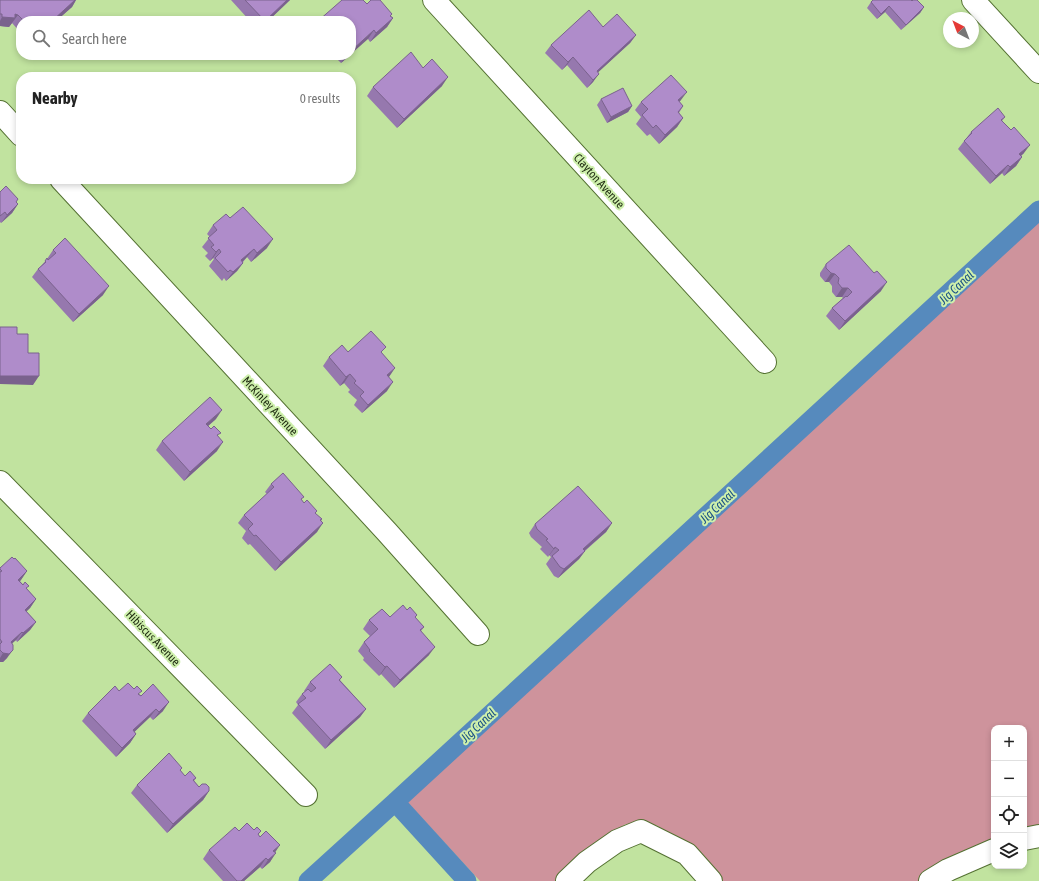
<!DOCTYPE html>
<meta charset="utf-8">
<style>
:root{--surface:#fff;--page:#f6f6f6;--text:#222;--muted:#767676;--line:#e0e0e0}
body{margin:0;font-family:"Asap Condensed",sans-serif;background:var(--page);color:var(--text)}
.controls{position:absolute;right:12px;bottom:12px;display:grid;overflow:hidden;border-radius:8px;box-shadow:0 2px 6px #0003}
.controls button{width:36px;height:36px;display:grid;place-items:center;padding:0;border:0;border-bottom:1px solid var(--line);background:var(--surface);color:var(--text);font:20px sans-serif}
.compass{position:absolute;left:943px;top:12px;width:36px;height:36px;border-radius:50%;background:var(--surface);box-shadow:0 2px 6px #0003;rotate:318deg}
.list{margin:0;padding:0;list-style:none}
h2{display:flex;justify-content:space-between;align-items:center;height:52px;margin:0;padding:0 16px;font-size:17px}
h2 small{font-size:13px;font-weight:400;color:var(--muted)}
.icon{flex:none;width:22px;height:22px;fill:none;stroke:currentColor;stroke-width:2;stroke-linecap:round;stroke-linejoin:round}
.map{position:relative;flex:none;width:1039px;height:881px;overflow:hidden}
.search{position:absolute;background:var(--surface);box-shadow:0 2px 6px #0003;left:16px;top:16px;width:340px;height:44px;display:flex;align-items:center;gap:10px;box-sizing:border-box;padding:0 14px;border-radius:16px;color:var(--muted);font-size:15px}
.panel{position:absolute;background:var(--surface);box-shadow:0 2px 6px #0003;left:16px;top:72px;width:340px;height:112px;border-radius:16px}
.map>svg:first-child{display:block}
.green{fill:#ce939c}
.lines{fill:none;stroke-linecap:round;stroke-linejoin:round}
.canal{stroke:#568abd;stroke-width:19}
.minor-casing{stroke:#547132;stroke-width:24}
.minor{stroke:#fff;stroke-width:22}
.wall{fill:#9678ae}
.shaded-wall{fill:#7a628d}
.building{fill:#af8cca;stroke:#7a628d}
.labels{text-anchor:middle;stroke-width:4;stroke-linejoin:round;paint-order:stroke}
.street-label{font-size:12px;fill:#1f2c11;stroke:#cef0ac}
.water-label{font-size:13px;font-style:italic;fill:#1b5285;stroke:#cef0ac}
</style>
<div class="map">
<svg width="1039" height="881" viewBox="0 0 1039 881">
<rect width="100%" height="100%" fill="#c1e39f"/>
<!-- green -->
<path class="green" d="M1039 212V828L1024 832V728H994V842L946 864 918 881H714L658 826 648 823 626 824 604 837 555 881H480L397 791Z"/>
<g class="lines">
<!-- canal -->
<path class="canal" d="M308 881 395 802
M467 881 395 802 1039 210"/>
<!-- minor casing -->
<g class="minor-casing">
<path id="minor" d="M434 0 765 362
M973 0 1039 72
M0 112 21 135
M61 179 387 532 478 634
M0 482 306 795
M1024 839 1039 836
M567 881 587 862 617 841 641 831 687 854 711 881
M930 881 948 870 994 850"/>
</g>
<!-- minor -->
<use href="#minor" class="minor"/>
</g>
<!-- wall -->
<path class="wall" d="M0 0H76L72 7 56 21H21V33L12 23 9 27 0 26Z
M231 0H290L268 21H250Z
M912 1 924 7 920 13 901 30 885 12 877 19 867 8 871 2Z
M367 4 391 16 393 18 387 27 370 42 368 39Z
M603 27 636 35 630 43 598 72 593 82 587 88 567 65 562 70 545 53 551 45Z
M333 55H350L341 63Z
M423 68 442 86 397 128 367 96 373 87Z
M601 99 632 106 628 112 607 123 597 105Z
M681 100 679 102 683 106 679 113 683 118 677 127 659 144 650 134 647 136 636 124 641 117 635 110 641 102Z
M1005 117 1002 121 1024 153 1021 156 1022 157 1016 166 1004 176 1002 173 990 184 958 149 971 132Z
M0 192 18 199 16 202 18 204 12 213 1 223 0 222Z
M230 218 267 248 251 262 247 257 243 262V263L237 271 226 281 224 278 222 281 209 266 214 259 213 258 210 261 205 256 208 253 202 247 210 237 207 234 213 225Z
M53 250 103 295 73 322 32 277 38 269 41 266 47 259Z
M826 264 881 291 839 330 826 316 832 308 843 298 842 297H836L832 292V286L829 282H825L820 276V273Z
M348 352 389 377 387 391 362 413 354 405 357 400 348 392 350 390 344 383 340 386 323 366 329 357Z
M216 419 208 426 218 436 217 451 184 481 156 450 162 441Z
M271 484 301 500 315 514 322 519 317 532 275 571 250 544 248 545 242 538 246 531 238 523 244 515 267 494 265 492Z
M612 523 606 532 585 551 579 559 558 578 554 576 546 564 551 557 549 555 548 557 540 549 542 547 531 537 529 533 535 524Z
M14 559 27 571 20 581 36 599 30 608 26 611 36 622 30 630 17 642 16 640 12 643 7 658 3 662H0V568Z
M407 610 417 615 415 618 424 627 421 631 429 655 394 688 381 674 379 676 363 660 364 658 358 651 364 642 370 636 363 629 369 620 390 617Z
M342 677 340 680 366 709 360 717 325 749 292 713 298 705 296 702 302 694 305 692 304 691 310 682Z
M139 694 163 711 153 720 150 717 134 732 136 734 130 743 116 757 82 721 88 713Z
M180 771 185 776 196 778 194 781 199 787 209 791 203 800 167 833 131 793 137 785Z
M254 830 261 831 258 835 275 852 270 862 262 869 260 867 244 881H223L203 859 209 850 239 831Z"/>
<!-- shaded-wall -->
<path class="shaded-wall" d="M75 0H76L72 7 56 21H52Z
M287 0H290L268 21H265Z
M889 6 885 12 877 19 881 14Z
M924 7 920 13 901 30Z
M15 14 18 15 9 27 0 26V21L2 17Z
M393 18 387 27 370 42 376 33Z
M374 30 368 39 351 54V51Z
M636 35 630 43 592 78 597 71Z
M346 55H350L341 63Z
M573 57 567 65 562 70 568 62Z
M599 74 593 82 587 88 593 80Z
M448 77 442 86 397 128 404 119Z
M687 92 681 100 672 109 678 100Z
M632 106 628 112 607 123 611 117Z
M683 118 677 127 659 144 665 135Z
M1030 145 1024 153 1013 163 1019 154Z
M1022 157 1016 166 1004 176 1010 167Z
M1008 165 1002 173 990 184 996 176Z
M18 204 12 213 1 223 7 215Z
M273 239 267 248 251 262 257 253Z
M219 249 213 258 210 261 216 252Z
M254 249 247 257 235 269 241 260Z
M243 263 237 271 226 281 233 272Z
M831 273 835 274 829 282H825Z
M887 282 881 291 839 330 845 321Z
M109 286 103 295 73 322 79 314Z
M842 288H848L842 297H836Z
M395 368 389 377 381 384 387 375Z
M350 374 344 383 340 386 346 377Z
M0 376H39L33 385 0 384Z
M393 382 387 391 362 413 368 405Z
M222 410 216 419 200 433 206 424Z
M223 442 217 451 184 481 190 472Z
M323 523 317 532 275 571 281 562Z
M612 523 606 532 577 557 583 549Z
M555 547 549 555 548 557 554 549Z
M585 551 579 559 558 578 564 569Z
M27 571 21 580 12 589 18 580Z
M36 599 30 608 19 619 25 610Z
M36 622 30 630 17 642 23 633Z
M22 632 16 640 5 650 11 642Z
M435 647 429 655 394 688 400 680Z
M13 650 7 658 3 662H0V658L3 653Z
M387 666 381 674 379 676 385 667Z
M169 702 163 711 153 720 159 712Z
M156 709 150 717 127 739 133 730Z
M366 709 360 717 325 749 331 740Z
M136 734 130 743 116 757 122 748Z
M209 791 203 800 167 833 173 824Z
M280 845 274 854 273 851Z
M276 853 270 862 262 869 268 860Z
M266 858 260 867 244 881H241Z"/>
<!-- building -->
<path class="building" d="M0 0H75L52 21H24L18 15 15 14V18L2 17V14H0Z
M245 0H287L265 21Z
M342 0H363L367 4 371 0H380L392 14 390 16 393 18 376 33 374 30 351 51V21H318Z
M873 0H911L912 1 913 0H917L924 7 906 25 889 6 881 14 871 2Z
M589 10 603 27 617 14 636 35 597 71 599 74 593 80 573 57 568 62 551 45Z
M411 52 423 68 432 59 448 77 404 119 373 87Z
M671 75 687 92 678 100 683 106 678 112 683 118 665 135 656 125 653 128 642 115 648 109 641 102Z
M623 88 632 106 611 117 601 99Z
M998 108 1005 117 1001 120 1011 130 1014 127 1030 145 1019 154 1022 157 1010 167 1008 165 996 176 964 141 972 133 971 132Z
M6 186 18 199 16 202 18 204 7 215 5 212 0 216V192Z
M243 207 273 239 257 253 254 249 241 260 243 263 233 272 230 270 228 272 215 258 221 252 219 249 216 252 211 247 214 245 208 238 217 230 213 225 226 214 230 218Z
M65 238 109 286 79 314 38 269 46 262 45 261 47 258 48 260 56 253 53 250Z
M849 245 874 273 877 271 887 282 845 321 832 308 846 296 847 297 852 292 848 288H842L838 283 839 278 835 274 831 273 826 268V264Z
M0 327H17V334H28V353H39V376H0Z
M371 331 386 347 381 352 395 368 387 375 393 382 368 405 360 396 364 392 354 383 356 381 350 374 346 377 329 357 342 345 348 352Z
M210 397 222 410 206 424 211 429 214 426 221 433 217 435 223 442 190 472 162 441Z
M283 473 304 497 301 499 304 503 307 500 317 511 315 513 322 519 320 520 323 523 281 562 256 535 254 536 248 529 253 524 244 515 274 487 271 484Z
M578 486 612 523 583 549 585 551 564 569 560 567 552 556 559 550 555 547 554 549 546 540 548 539 537 529 535 524Z
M12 557 14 559 15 558 27 571 18 580 23 585 25 582 29 586 26 588 36 599 25 610 36 622 23 633 22 632 11 642 13 645V650L9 654 3 653 0 650V644L2 642 0 639V572L2 571 0 569V568Z
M403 605 407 610 410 607 417 615 415 617 424 627 420 630 435 647 400 680 387 666 385 667 369 651 370 650 364 642 378 629 369 620 382 609 390 617Z
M330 664 342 677 339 680 366 709 331 740 298 704 306 698 302 694 308 689 311 692 316 688 310 682Z
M128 683 134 689 137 686 142 691 138 694 141 696 153 684 169 702 159 712 156 709 133 730 136 734 122 748 88 713 115 686 119 691Z
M169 753 182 768 180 770 185 776 190 771 196 778 193 780 199 787 202 784H206L209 787V791L173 824 137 785Z
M247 823 254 830 257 827 261 831 258 834 260 837 266 831 280 845 273 851 276 853 268 860 266 858 241 881H237L209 850 235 827 239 831Z"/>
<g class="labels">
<!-- street labels -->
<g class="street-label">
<text transform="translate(599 181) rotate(48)" y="4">Clayton Avenue</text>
<text transform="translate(270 406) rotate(47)" y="4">McKinley Avenue</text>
<text transform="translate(153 638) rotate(46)" y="4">Hibiscus Avenue</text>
</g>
<!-- water labels -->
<g class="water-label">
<text transform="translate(956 287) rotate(-43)" y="5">Jig Canal</text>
<text transform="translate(717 506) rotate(-43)" y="5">Jig Canal</text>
<text transform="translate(478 725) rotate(-43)" y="5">Jig Canal</text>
</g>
</g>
</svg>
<div class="controls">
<button>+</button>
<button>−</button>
<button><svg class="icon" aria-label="locate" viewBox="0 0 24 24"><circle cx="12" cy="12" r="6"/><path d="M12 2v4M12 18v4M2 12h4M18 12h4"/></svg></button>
<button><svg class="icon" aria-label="layers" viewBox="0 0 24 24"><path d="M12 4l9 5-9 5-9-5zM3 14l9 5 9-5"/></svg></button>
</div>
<svg class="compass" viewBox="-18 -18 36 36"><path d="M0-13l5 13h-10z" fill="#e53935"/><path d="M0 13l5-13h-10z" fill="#767676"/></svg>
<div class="search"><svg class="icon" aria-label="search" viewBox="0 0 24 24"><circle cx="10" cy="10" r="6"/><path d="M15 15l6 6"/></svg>Search here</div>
<section class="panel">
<h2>Nearby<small>0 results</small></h2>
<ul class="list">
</ul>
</section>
</div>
